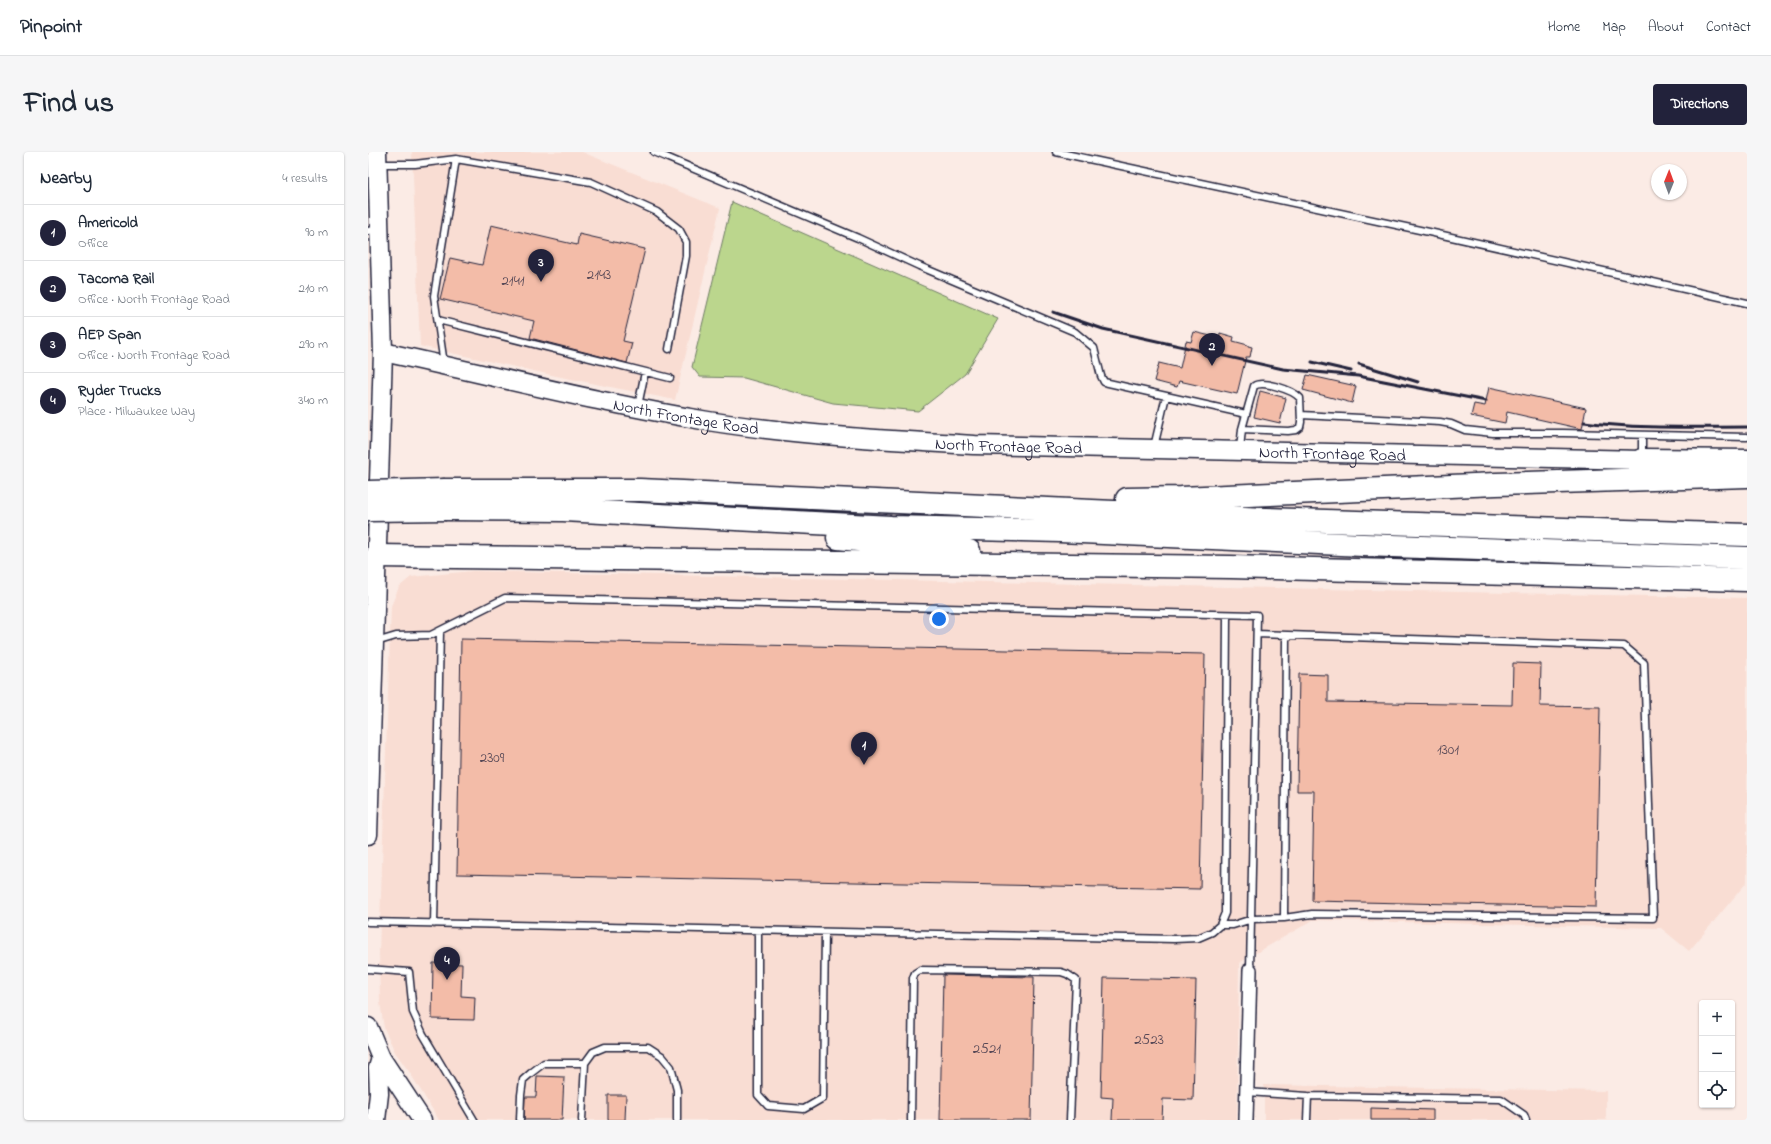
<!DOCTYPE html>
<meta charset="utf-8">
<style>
:root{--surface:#fff;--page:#f6f6f7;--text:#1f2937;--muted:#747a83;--line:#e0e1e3;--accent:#22223b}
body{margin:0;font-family:"Indie Flower",sans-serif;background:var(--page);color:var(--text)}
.controls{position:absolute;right:12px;bottom:12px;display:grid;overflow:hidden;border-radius:4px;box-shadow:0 1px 3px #0004}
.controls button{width:36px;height:36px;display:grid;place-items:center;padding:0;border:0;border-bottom:1px solid var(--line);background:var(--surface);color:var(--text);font:20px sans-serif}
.compass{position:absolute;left:1283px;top:12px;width:36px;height:36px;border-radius:50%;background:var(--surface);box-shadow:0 1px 3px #0004;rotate:1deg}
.you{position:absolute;left:571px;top:467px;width:14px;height:14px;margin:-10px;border:3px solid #fff;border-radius:50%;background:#1a73e8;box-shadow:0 0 0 6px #1a73e833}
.badge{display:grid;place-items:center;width:26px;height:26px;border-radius:50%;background:var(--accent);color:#fff;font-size:13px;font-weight:700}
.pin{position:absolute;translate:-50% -33px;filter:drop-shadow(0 1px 2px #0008)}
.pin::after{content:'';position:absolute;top:21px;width:14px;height:12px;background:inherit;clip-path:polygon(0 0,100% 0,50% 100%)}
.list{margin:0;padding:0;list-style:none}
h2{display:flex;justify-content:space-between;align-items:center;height:52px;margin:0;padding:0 16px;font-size:17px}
h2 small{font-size:13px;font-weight:400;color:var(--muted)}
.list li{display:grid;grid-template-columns:26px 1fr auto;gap:12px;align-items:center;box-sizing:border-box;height:56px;padding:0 16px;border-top:1px solid var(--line)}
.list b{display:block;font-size:15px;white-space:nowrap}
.list p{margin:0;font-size:13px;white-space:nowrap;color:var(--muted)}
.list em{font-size:13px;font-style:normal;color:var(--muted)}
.icon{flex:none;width:22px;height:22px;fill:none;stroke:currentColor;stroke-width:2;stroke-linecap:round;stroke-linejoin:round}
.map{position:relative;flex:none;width:1379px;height:968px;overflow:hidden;border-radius:4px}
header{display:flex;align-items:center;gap:24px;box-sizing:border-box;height:56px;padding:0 20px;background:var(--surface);border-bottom:1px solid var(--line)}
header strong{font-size:19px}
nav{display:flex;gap:22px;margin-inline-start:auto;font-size:14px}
.intro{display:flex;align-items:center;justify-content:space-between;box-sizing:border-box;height:96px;padding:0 24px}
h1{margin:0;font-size:28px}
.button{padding:10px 18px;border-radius:4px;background:var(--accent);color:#fff;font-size:14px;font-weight:700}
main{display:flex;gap:24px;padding:0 24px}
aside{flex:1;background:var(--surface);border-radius:4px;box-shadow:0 1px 3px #0004}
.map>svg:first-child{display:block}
.built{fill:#f9ddd3}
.green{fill:#bbd68d;stroke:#6e7c64}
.building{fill:#f3bca8;stroke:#22223b}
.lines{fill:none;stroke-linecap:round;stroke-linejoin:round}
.lane-casing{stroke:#22223b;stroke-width:9}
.street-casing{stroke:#22223b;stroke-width:16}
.secondary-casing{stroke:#22223b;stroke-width:21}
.highway-casing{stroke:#22223b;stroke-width:25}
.lane{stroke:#fff;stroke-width:6}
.street{stroke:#fff;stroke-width:13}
.secondary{stroke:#fff;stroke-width:18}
.highway{stroke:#fff;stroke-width:22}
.rail{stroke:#22223b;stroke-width:3}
.highway-bridge-casing{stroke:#22223b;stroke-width:25;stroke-linecap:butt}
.highway-bridge{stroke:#fff;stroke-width:22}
.labels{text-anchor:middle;stroke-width:4;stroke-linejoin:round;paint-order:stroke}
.number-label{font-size:15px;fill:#564856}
.street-label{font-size:17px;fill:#22223b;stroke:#fff}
</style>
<header>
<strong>Pinpoint</strong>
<nav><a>Home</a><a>Map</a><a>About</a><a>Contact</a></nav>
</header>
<div class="intro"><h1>Find us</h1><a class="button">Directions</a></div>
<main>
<aside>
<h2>Nearby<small>4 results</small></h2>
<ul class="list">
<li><span class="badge">1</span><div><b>Americold</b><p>Office</p></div><em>90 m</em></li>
<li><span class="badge">2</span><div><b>Tacoma Rail</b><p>Office · North Frontage Road</p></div><em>210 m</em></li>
<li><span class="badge">3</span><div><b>AEP Span</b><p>Office · North Frontage Road</p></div><em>290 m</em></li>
<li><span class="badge">4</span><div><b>Ryder Trucks</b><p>Place · Milwaukee Way</p></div><em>340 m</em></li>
</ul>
</aside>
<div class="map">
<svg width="1379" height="968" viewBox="0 0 1379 968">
<rect width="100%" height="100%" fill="#fbebe5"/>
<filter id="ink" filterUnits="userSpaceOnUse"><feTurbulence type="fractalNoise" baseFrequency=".025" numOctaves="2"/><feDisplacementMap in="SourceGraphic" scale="8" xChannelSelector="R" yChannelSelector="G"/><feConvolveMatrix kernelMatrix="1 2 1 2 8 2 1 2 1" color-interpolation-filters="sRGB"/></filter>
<g filter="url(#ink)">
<!-- built -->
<path class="built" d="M44 0H214L352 56 307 248 188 224 52 194Z
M105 419 1379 446V730L1321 799 1293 776 945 768 871 811 869 968H71L42 921 27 900 16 876 12 850 11 800 23 454 31 435 43 425Z
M896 933 1238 939V968H896Z"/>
<!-- green -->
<path class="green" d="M364 50 630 167 597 222 550 259 465 251 376 226 332 225 324 215Z"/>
<!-- building -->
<path class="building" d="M123 73 209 93 211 82 277 97 255 189 264 191 259 211 162 186 166 169 72 147 82 106 114 113Z
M826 180 851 186 852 181 866 185 865 189 880 193V194L884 195 882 205H878L869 242 811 229 809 235 786 229 791 211 812 216 818 189 823 190Z
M939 223 988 234 984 251 935 238Z
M1121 235 1218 256 1214 277 1139 260 1137 271 1103 264 1106 252 1117 254Z
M892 239 918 246 912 271 886 265Z
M93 487 837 502 832 737 89 722Z
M1145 511 1173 512 1172 554 1232 555 1228 755 944 749 946 639H929L931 522 960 523V550L1144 553Z
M65 811 94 812 93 844 107 845 106 868 64 867Z
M575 823 666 825 663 968H572Z
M736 826 828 828 825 948 795 947 794 968H744L745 946 733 945Z
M169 924 196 925 194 968H156L157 945H168Z
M240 943H258L257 968H240Z
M1003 956 1065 958V968H1003Z"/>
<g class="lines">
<!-- lane casing -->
<g class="lane-casing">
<path id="lane" d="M286 0 490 86 551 114 707 180 726 196 733 224 736 230 878 262
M688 0 1061 80 1379 151
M88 7 223 30 289 60 311 77 318 90V104L301 197
M12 12H47L88 7 66 144 76 212
M0 79 10 77
M70 168 302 226
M270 254 277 220
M933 263 1072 270 1083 272 1097 278 1125 281H1195L1379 285
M786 295 798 244
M872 297 874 277 886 234C895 228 925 238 932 246L933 270 932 275 928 278 920 279 874 277
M1274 304V283
M8 490 28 484 63 483 137 446 889 463 882 818
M916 766 918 484
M0 770 806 787 830 786 844 780 852 773 857 761 859 463
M66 772 72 479
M852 773H865L884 767 916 766 944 762 1285 766 1276 511 1256 494 889 482
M390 779V943L400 954 436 957 455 946 457 780
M0 817 41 820 45 860 55 882 106 968
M879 940 940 944 1133 947 1156 963 1158 968
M152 968 153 943 155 928 163 921 176 911H217
M214 968 217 911 225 900 237 895H280L294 904 303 915 309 938V968
M543 968 545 826 547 821 552 818 693 820 699 822 708 828 702 968
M939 968 940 944"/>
</g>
<!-- street casing -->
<g class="street-casing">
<path id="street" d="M878 968 882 818"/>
</g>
<!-- secondary casing -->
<g class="secondary-casing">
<g id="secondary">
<path id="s1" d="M15 200C123 223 230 251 340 269 428 283 518 288 607 293L1274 308"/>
<path d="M0 683 15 200 9 0"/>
<path d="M0 875 13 906 54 968"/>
<path d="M8 968 11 942 10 916 13 906"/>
</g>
</g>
<!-- highway casing -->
<g class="highway-casing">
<path id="highway" d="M1274 308 1379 309
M77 338H272L898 367 1379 383
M759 347 813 346 1128 332 1379 324
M78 357 195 358 523 375 692 379 995 393 1379 406
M470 386 601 399
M9 404 863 415 1379 428"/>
</g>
<!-- lane -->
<use href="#lane" class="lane"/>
<!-- street -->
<use href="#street" class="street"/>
<!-- secondary -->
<use href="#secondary" class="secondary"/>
<!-- highway -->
<use href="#highway" class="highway"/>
<!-- rail -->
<path class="rail" d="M685 160 735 177 915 217 990 224 1118 249
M944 210 983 219
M991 212 1050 230
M1216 270C1269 277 1325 275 1379 275"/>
<!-- highway-bridge casing -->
<g class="highway-bridge-casing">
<path id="highway-bridge" d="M0 340 77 338
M0 358 78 357"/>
</g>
<!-- highway-bridge -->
<use href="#highway-bridge" class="highway-bridge"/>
</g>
</g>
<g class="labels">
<!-- number labels -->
<g class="number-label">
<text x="231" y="127">2143</text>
<text x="145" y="133">2141</text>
<text x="1080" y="602">1301</text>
<text x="124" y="610">2309</text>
<text x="781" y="892">2523</text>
<text x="619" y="901">2521</text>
</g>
<!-- street labels -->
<g class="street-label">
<text dy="6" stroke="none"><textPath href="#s1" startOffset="310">North Frontage Road</textPath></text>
<text dy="6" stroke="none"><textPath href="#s1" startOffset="634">North Frontage Road</textPath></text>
<text dy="6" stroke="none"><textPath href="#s1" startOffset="958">North Frontage Road</textPath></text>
</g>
</g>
</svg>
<div class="controls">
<button>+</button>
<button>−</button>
<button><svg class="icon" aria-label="locate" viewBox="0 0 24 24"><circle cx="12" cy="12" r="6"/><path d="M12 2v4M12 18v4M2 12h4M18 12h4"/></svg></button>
</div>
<svg class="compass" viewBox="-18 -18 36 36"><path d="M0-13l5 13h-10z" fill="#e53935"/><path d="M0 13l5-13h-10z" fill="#747a83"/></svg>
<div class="you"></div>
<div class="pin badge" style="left:496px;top:613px">1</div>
<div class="pin badge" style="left:844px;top:214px">2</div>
<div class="pin badge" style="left:173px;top:130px">3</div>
<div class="pin badge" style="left:79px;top:828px">4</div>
</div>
</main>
